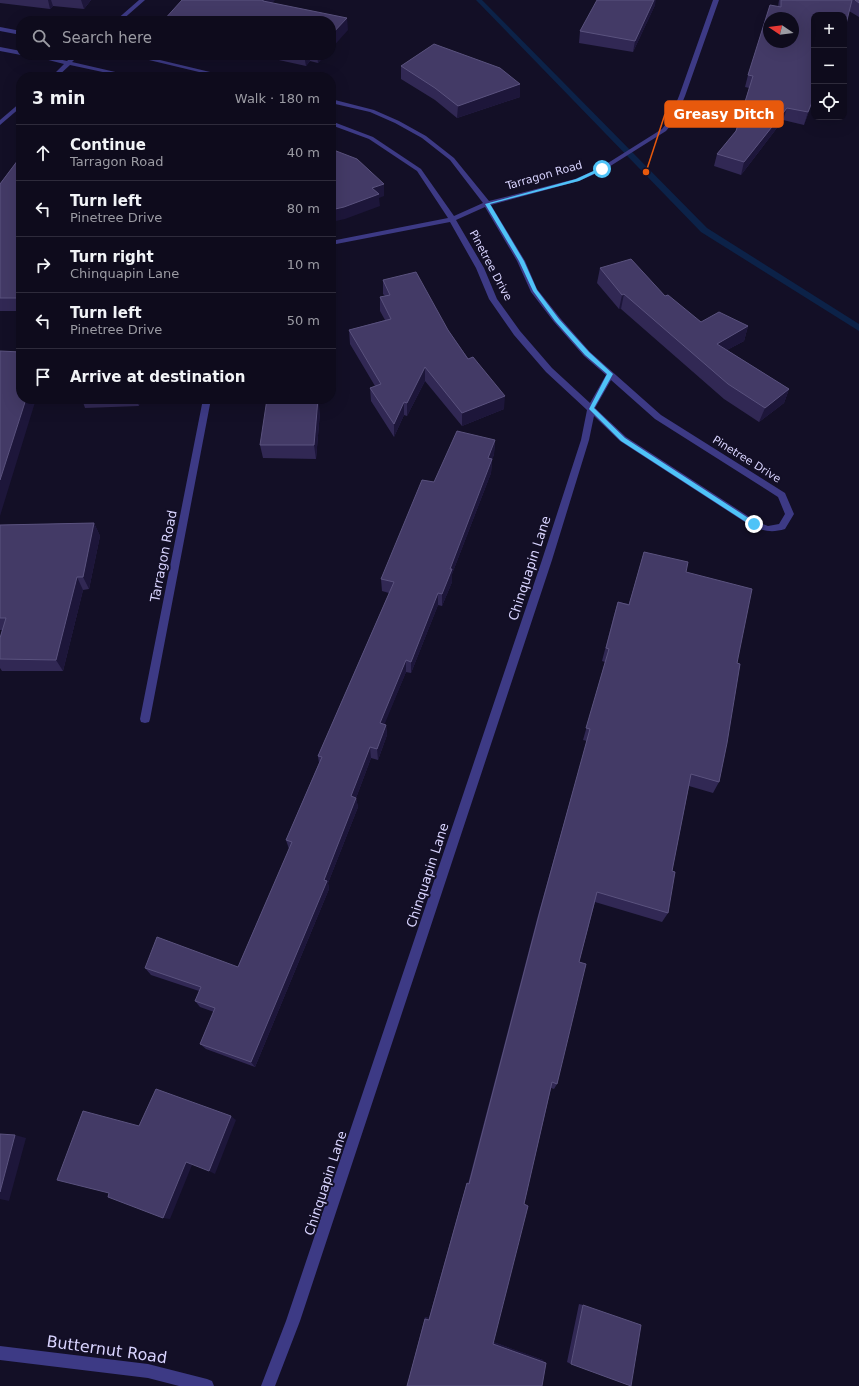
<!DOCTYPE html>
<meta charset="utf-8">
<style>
:root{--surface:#0e0b1c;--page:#171425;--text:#f1f3f6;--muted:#9b9ba3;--line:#2e2b3b}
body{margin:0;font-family:"DejaVu Sans",sans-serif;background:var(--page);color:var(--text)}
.controls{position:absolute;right:12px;top:12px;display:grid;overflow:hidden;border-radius:8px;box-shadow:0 4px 16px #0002}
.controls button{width:36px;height:36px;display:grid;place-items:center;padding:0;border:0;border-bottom:1px solid var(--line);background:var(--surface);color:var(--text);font:20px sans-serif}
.compass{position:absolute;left:763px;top:12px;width:36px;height:36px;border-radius:50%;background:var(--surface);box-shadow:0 4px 16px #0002;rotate:283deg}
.stop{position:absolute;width:12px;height:12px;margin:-9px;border:3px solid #4fc3f7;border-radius:50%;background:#fff}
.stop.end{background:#4fc3f7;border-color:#fff;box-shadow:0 1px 4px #0008}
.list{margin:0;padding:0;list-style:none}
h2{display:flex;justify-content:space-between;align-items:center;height:52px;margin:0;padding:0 16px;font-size:17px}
h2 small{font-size:13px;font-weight:400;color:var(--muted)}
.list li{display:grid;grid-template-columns:26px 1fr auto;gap:12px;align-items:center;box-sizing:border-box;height:56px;padding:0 16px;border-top:1px solid var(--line)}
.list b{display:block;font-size:15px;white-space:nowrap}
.list p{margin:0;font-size:13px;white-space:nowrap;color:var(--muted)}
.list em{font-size:13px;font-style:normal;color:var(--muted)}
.icon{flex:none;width:22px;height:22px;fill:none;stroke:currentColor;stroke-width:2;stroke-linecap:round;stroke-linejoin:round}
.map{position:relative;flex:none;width:859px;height:1386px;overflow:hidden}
.search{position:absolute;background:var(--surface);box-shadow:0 4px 16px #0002;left:16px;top:16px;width:320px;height:44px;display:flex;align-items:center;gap:10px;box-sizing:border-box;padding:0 14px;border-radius:16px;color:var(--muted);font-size:15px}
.panel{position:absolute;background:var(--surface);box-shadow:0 4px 16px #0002;left:16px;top:72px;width:320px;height:332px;border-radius:16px}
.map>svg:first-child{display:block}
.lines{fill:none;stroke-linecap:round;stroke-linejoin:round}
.stream{fill:#0c2248;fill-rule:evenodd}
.street{fill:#3d3a85;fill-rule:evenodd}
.wall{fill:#312854}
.shaded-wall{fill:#1d163a}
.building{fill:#433a66;stroke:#5a527e;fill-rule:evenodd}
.route{fill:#4fc3f7}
.labels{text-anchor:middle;stroke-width:4;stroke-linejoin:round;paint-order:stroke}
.far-street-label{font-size:11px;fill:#d9d4ff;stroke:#130f26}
.street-label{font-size:13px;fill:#d9d4ff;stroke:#130f26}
.near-street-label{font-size:16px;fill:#d9d4ff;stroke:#130f26}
.leader{fill:none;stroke:#e8590c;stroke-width:1.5}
.callout-dot{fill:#e8590c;stroke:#130f26;stroke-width:1.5}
.callout{fill:#e8590c;stroke:#e8590c;stroke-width:1.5}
.callout-label{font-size:14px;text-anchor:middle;font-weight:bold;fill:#fff}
</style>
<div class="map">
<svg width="859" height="1386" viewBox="0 0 859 1386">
<rect width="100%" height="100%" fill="#130f26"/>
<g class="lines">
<!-- stream -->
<path class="stream" d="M476 0H482L707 228 859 324V331L701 232Z"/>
<!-- street -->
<path class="street" d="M139 0H145L121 21H115Z
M713 0H719L685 96 675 120 666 131 604 170 579 181 491 205 525 261 537 289 560 318 590 352 661 415 785 493 794 514 785 529C772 533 763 531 751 526L620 441 594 416 589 440 552 560 300 1321 275 1386H261L286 1321 542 560 581 440 587 410 546 372 514 335 489 299 476 268 450 222 331 245V241L448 218 417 171 369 139 331 125V121L373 137 421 169 454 216 483 203 450 160 422 138 395 123 370 112 331 103V99L374 110 399 121 426 136 454 158 489 201 575 179 600 168 662 129 669 120 679 96ZM485 207 517 261 531 292 554 322 584 356 606 375 590 403 552 368 520 331 497 299 484 268 456 220ZM611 380 655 419 778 497 785 514 779 524 768 526 757 522 626 437 595 408Z
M0 27 21 31V35L0 31Z
M0 47 21 51V55L0 51Z
M29 55H40L67 61 73 55H79L72 62 137 77H126L70 65 57 77H51L64 64Z
M128 55H139L231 77H220Z
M21 102V107L0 125V120Z
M203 399H211L150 719 149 722 145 723 141 722 140 719Z
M0 1346 148 1364 207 1379 212 1381 214 1386H179L148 1378 0 1360Z"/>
</g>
<!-- wall -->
<path class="wall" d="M0 0H91L84 9 53 6 50 9 0 3Z
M779 0H859V17L849 11 814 15V103H812L804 125 783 120 741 175 714 166 717 154 736 131 749 88 745 87 748 75 778 7Z
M655 5 633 52 579 43 580 31Z
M256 55H325L318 63 310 61 306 66Z
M401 66 520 84V97L457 118 435 100 401 79Z
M21 156V311H0V184Z
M600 268 665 296 701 322 748 326 744 341 727 350 789 389 784 403 759 422 724 399 621 309H619L597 283Z
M383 280 448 330 504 409 462 426 425 381 407 416 404 415 394 437 371 401 370 388 375 386 350 344 349 330 385 320 380 311V297L385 296 383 294Z
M82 399H140L139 406 85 408Z
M320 412 316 459 263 458 260 445Z
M495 440 494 454 492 460 491 473 452 574V582L442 606 438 605 411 673 406 672 384 724 386 725 387 735 378 760 371 758 356 798 358 807 328 883 329 889 255 1067 206 1049 200 1044 214 1012 200 1007 195 1001 199 991 151 975 145 968 238 967 289 849 286 840 319 763 318 756 389 593 382 591 381 579 434 482Z
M94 523 100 536 89 589 83 590 63 671H2L0 668V638L2 630H0V525Z
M644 552 686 572 737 663 719 782 713 793 689 786 672 871 668 913 662 922 595 902 579 962 557 1084 554 1089 551 1088 524 1204 493 1342 543 1360 407 1386 425 1317 429 1318 466 1186 467 1183 468 1184 537 919 587 741 583 740 605 662 602 661 614 615 618 602 629 604Z
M579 1304 583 1305 571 1364 567 1362Z"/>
<!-- shaded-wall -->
<path class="shaded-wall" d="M48 0H51L53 6 50 9Z
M81 0H91L84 9Z
M263 0H275L264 13Z
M654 0H656L655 5 633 52 635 41Z
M347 18 348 30 331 49V35Z
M304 55H309L310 61 306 66Z
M317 55H325L318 63Z
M520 84V97L457 118 458 106Z
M814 97V98L804 125 808 112Z
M787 108 783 120 741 175 744 162Z
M384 184V196L379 198 380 206 345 219 331 222V210L372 188Z
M624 294 621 309H619L622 295Z
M748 326 744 341 712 358 717 344Z
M425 367V381L407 416V403Z
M789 389 784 403 759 422 765 408Z
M505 396 504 409 462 426V413Z
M26 399H36L0 516V480Z
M136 399H140L139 406Z
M318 399 320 412 316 459 314 445Z
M404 402V415L394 437V424Z
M495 440 494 454 492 460 491 473 452 574V582L442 606V594L450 569 488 458Z
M94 523 100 536 89 589 83 577Z
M77 577 83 590 63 671 56 660Z
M438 593V605L411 673V662Z
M406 660V672L381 733 380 723Z
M386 725 387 735 378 760 377 749Z
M370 747 371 758 353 806 351 796Z
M356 798 358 807 328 883 329 889 255 1067 251 1062Z
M231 1116 236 1120 215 1174 209 1171Z
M15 1135 26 1138 9 1201 0 1199V1192Z
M186 1162 192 1165 170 1219 163 1218Z
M425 1317 429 1318V1320L425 1319Z
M491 1341 543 1360 546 1363 493 1344Z"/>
<!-- building -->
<path class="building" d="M182 0H263V1L347 18 331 35V21H163Z
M597 0H654L635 41 580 31Z
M781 0H852L844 32V15H814V97L808 112 787 108 744 162 717 154 736 131 753 76 748 75 770 5 781 7ZM769 18H793V42H769Z
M855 0H859V3Z
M434 44 500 68 520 84 458 106 435 88 401 66Z
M331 149 357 159 384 184 372 188 379 194 344 207 331 210Z
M21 156V298H0V184Z
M631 259 665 296 668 295 701 322 719 312 748 326 717 344 789 389 765 408 728 384 624 294 622 295 600 268Z
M416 272 448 330 468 359 473 357 505 396 462 413 425 367 407 403 404 402 394 424 370 388 381 384 349 330 391 319 380 297 390 295 383 280Z
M0 351 21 352V399H26L0 480Z
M267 399H318L314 445H260Z
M457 431 495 440 488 458 492 459 450 569H452L442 594 438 593 411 662 406 660 380 723 386 725 377 749 370 747 351 796 356 798 324 880 327 881 251 1062 200 1044 215 1008 195 1001 201 987 145 968 157 937 238 967 292 842 286 840 322 757 318 756 394 582 381 579 422 480 434 482Z
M94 523 83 577H77L56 660 0 659V638L6 618H0V525Z
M644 552 688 562 686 572 752 589 737 663 740 664 727 743 719 782 691 774 672 871 675 872 668 913 597 892 579 962 586 964 557 1084 552 1082 524 1204 528 1206 493 1344 546 1363 542 1386H407L425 1319 429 1320 467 1183 469 1184 540 911 590 729 586 728 609 649 606 648 618 602 629 605Z
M156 1089 231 1116 209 1171 186 1162 163 1218 108 1197 109 1193 57 1180 83 1111 139 1126Z
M0 1134 15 1135 0 1192Z
M583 1305 641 1325 631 1386 571 1364Z"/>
<!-- route -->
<path class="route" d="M600 168 604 169 579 181 490 204 524 261 537 290 559 319 589 352 613 374 594 408 625 438 756 523V526H752L621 441 589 409 607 374 585 355 555 321 533 291 519 261 485 204 576 179Z"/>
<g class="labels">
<!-- far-street labels -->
<g class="far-street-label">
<text transform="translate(544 175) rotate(-16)" y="4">Tarragon Road</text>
<text transform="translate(491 265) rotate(62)" y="4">Pinetree Drive</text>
<text transform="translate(747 459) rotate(32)" y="4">Pinetree Drive</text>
</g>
<!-- street labels -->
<g class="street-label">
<text transform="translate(163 556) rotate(-79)" y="5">Tarragon Road</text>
<text transform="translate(529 568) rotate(-72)" y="5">Chinquapin Lane</text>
<text transform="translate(427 875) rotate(-72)" y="5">Chinquapin Lane</text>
<text transform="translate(325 1183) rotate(-72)" y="5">Chinquapin Lane</text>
</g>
<!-- near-street labels -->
<g class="near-street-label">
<text transform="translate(107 1349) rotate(8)" y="6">Butternut Road</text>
</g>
</g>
<!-- callouts -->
<path class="leader" d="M646 172L665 114"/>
<circle class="callout-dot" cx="646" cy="172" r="4"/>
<rect class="callout" x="665" y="101" width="118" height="26" rx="4"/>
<g class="callout-label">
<text x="724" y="119">Greasy Ditch</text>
</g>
</svg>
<div class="controls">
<button>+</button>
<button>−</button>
<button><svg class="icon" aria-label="locate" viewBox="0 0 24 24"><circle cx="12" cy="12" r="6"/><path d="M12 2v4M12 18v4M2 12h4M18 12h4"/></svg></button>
</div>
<svg class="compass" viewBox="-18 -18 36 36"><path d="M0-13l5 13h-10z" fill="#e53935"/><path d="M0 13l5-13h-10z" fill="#9b9ba3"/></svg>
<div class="stop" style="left:602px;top:169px"></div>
<div class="stop end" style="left:754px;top:524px"></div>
<div class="search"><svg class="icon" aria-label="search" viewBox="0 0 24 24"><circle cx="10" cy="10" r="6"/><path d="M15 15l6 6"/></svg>Search here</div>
<section class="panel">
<h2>3 min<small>Walk · 180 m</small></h2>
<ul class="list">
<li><svg class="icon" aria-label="ahead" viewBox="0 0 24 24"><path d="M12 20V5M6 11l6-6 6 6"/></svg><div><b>Continue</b><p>Tarragon Road</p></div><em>40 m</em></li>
<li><svg class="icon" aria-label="left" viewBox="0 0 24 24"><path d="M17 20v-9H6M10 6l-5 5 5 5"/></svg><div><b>Turn left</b><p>Pinetree Drive</p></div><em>80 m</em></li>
<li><svg class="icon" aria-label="right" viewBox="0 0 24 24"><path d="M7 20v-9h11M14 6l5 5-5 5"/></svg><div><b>Turn right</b><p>Chinquapin Lane</p></div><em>10 m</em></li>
<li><svg class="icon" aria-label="left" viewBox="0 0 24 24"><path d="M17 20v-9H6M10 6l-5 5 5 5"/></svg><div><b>Turn left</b><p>Pinetree Drive</p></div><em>50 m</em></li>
<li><svg class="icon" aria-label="arrive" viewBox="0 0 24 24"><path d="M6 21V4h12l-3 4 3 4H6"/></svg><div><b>Arrive at destination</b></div></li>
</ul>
</section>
</div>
